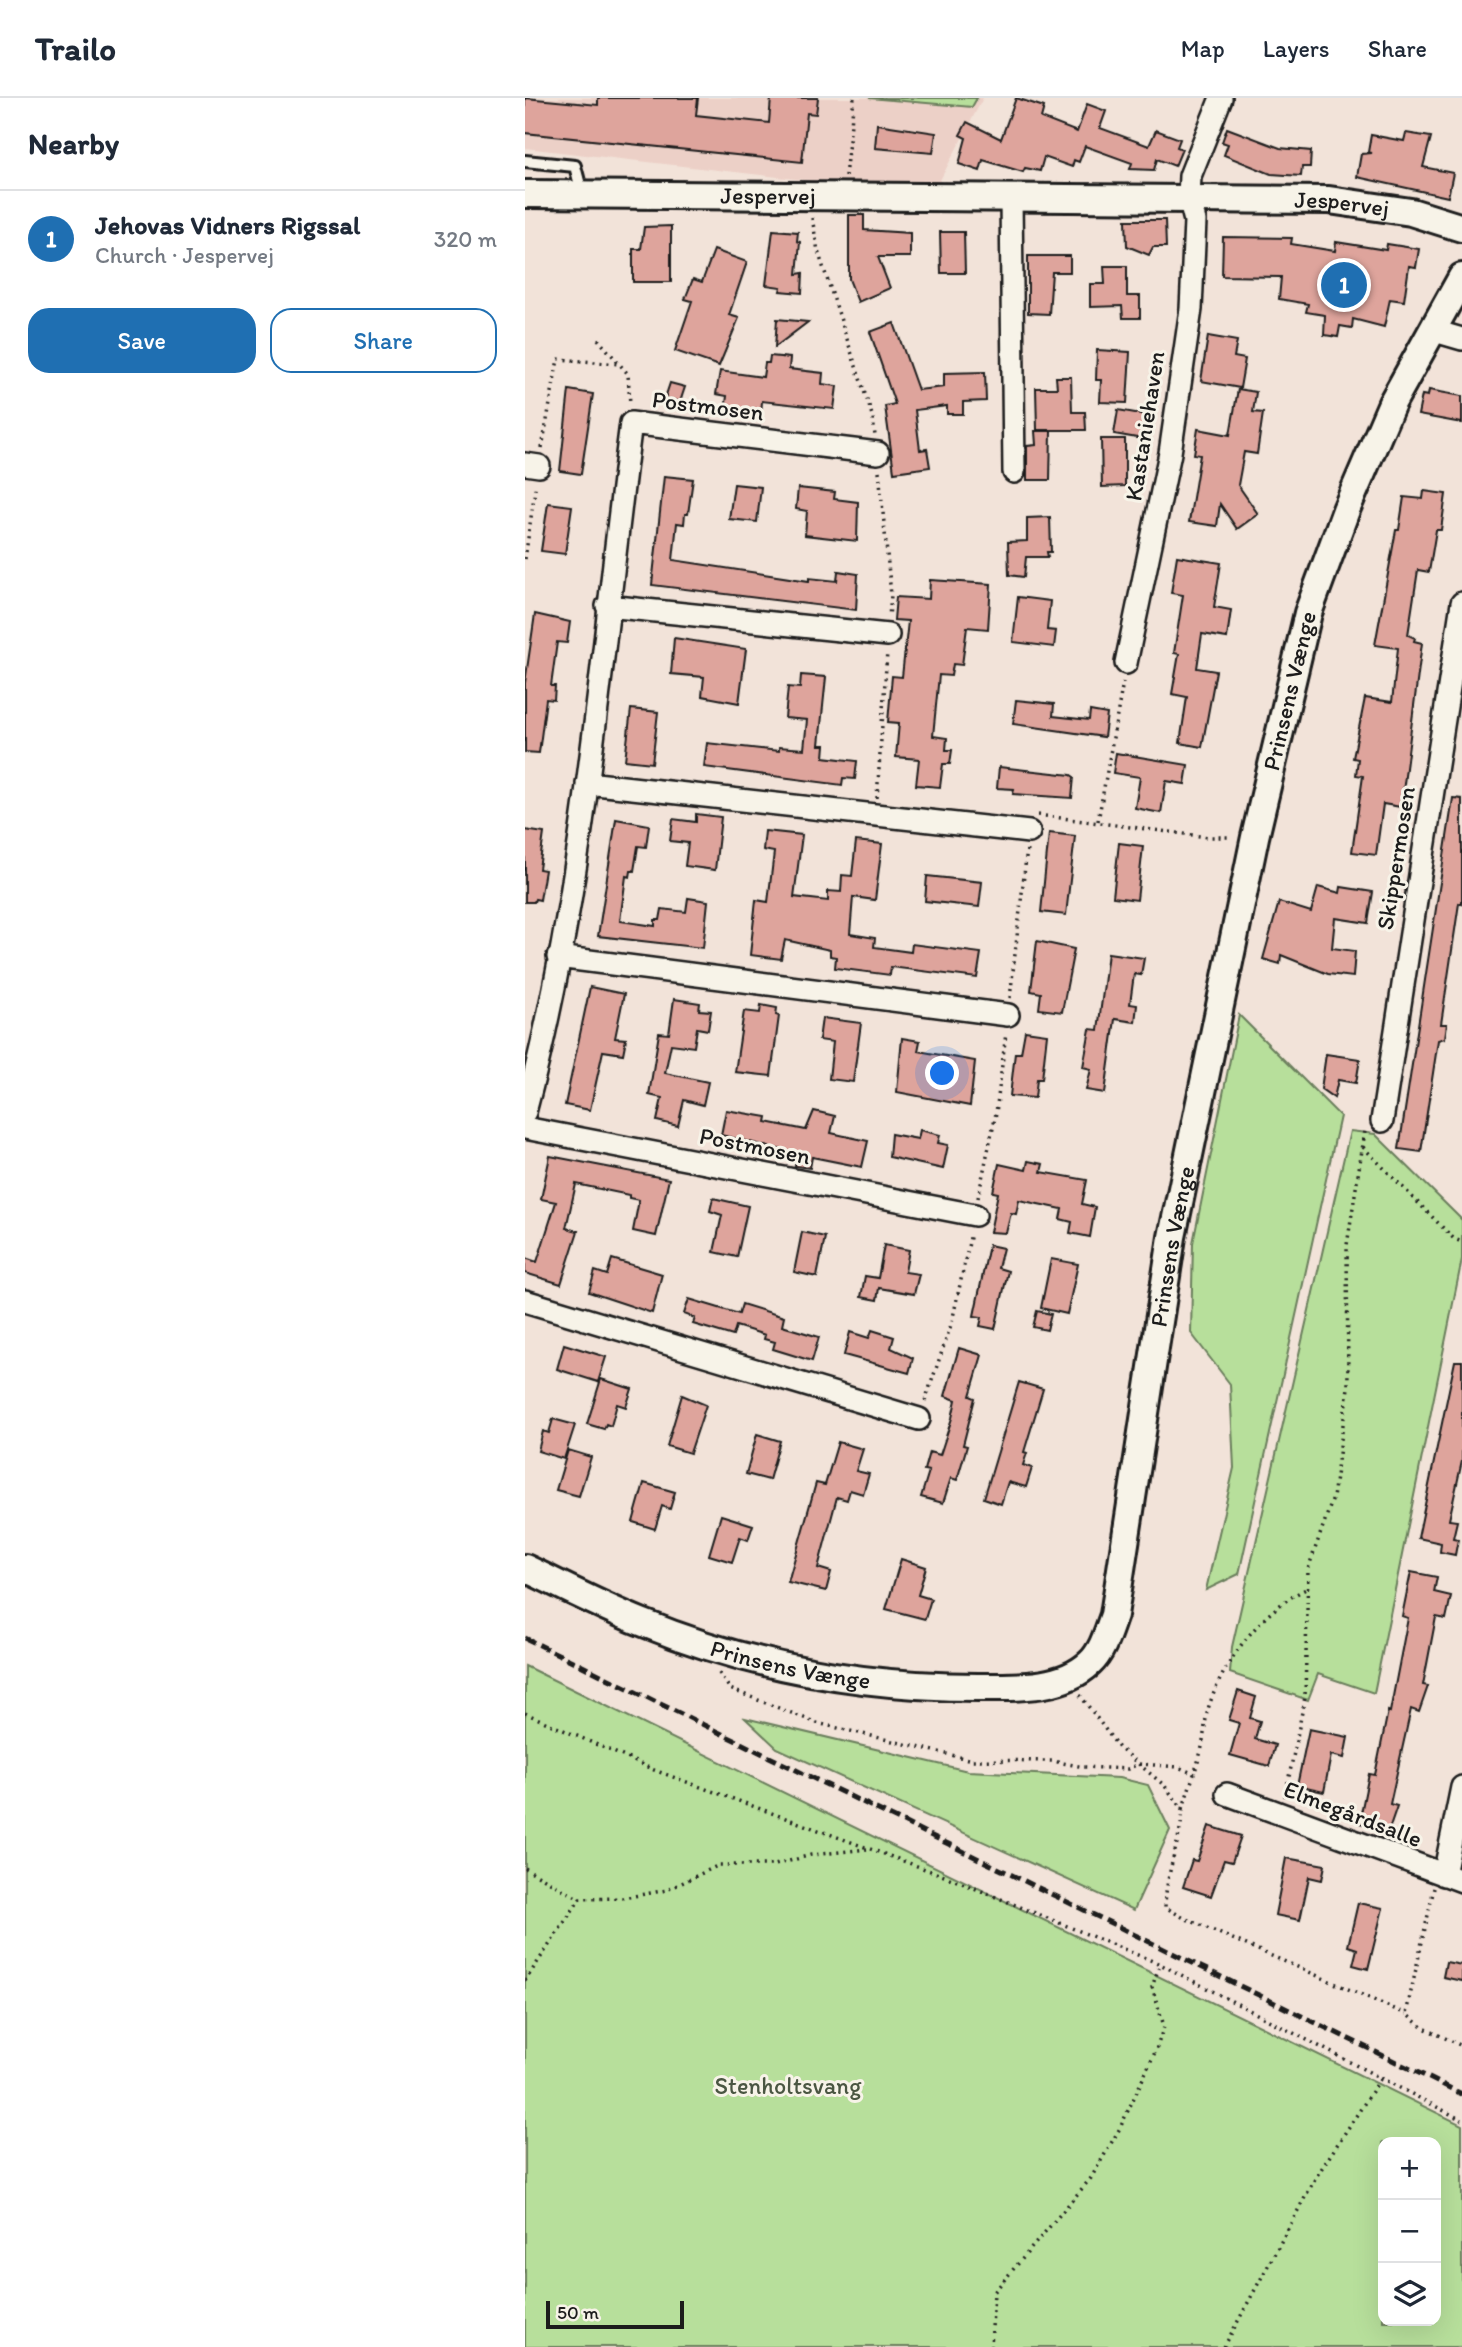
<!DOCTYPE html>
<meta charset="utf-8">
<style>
:root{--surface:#fff;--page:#f6f6f7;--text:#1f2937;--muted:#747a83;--line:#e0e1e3;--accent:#1f6fb2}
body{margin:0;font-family:Itim,sans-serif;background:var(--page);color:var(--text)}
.controls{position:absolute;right:21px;bottom:21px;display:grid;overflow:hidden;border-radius:14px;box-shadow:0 7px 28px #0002}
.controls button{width:63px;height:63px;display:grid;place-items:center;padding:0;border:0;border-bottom:2px solid var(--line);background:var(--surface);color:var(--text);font:35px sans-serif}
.scale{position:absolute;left:21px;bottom:18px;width:138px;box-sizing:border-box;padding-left:7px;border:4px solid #1c1c1c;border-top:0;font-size:19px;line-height:24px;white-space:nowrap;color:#1c1c1c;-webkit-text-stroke:5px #f7f3e8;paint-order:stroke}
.you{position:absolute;left:418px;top:976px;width:24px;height:24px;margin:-18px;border:5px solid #fff;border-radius:50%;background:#1a73e8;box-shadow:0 0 0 10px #1a73e833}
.badge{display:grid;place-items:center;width:46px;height:46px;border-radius:50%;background:var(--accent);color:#fff;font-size:23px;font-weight:700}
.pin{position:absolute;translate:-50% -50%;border:4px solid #fff;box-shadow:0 2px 7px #0006}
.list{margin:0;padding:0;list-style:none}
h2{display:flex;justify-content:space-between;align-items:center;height:91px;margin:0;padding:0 28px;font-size:30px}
h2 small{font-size:23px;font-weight:400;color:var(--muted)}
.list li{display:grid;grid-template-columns:46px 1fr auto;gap:21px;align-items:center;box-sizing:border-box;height:98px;padding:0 28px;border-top:2px solid var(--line)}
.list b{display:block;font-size:26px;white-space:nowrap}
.list p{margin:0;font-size:23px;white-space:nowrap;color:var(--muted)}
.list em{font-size:23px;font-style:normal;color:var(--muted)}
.actions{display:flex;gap:14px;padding:21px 28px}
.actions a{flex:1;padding:16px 0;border:2px solid var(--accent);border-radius:21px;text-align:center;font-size:24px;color:var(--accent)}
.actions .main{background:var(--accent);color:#fff}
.icon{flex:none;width:38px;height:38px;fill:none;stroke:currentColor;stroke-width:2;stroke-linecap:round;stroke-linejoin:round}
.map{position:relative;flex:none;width:937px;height:2249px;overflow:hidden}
header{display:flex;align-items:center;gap:42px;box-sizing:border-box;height:98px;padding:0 35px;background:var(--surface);border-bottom:2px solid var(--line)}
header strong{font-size:33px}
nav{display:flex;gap:38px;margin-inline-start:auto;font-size:24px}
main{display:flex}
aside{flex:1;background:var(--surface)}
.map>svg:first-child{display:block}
.built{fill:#ecd0c7}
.green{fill:#b7df9b;stroke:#6a7e5c;stroke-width:2;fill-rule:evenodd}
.building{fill:#dea49c;stroke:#1c1c1c;stroke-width:2}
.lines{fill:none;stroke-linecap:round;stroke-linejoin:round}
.service-casing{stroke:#1c1c1c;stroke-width:16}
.minor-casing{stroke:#1c1c1c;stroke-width:26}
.tertiary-casing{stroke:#1c1c1c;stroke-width:32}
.path{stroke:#1c1c1c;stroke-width:3.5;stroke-dasharray:2 5;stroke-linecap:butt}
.service{stroke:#f7f3e8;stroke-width:10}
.minor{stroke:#f7f3e8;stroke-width:21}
.tertiary{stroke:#f7f3e8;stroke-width:26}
.rail{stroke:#1c1c1c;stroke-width:5;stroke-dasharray:10 5;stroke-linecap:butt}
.labels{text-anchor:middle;stroke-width:6;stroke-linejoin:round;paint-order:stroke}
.street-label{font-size:24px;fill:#1c1c1c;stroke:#f7f3e8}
.park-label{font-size:24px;fill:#4a5642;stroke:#f7f3e8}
</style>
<header>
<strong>Trailo</strong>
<nav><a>Map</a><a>Layers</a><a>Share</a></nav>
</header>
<main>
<aside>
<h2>Nearby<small></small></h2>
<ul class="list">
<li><span class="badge">1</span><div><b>Jehovas Vidners Rigssal</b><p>Church · Jespervej</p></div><em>320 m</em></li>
</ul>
<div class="actions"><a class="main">Save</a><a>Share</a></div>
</aside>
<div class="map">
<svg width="937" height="2249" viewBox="0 0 937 2249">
<rect width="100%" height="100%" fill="#f2e3d9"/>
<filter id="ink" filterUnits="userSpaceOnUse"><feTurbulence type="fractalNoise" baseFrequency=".0143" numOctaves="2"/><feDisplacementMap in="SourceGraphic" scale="14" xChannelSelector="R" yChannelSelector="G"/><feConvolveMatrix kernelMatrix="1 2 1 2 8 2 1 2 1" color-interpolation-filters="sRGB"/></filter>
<g filter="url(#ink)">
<!-- built -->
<path class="built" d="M0 0H458L412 88H331L0 50Z"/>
<!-- green -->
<path class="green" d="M344 0H452L447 9Z
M714 917 815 1018 714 1476 681 1492 709 1370 705 1286 666 1235 668 1145Z
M825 1033 850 1036 937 1122V1161L849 1595 793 1576 783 1602 705 1575 707 1549Z
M0 1568 937 2027V2249H0ZM858 2044H911V2223H858Z
M220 1620 443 1673 594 1680 623 1687 645 1732 609 1812 252 1650Z"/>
<!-- building -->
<path class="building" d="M0 0 73 7V0H173L171 17 244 25 246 0H293L291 16 282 15 277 64 0 35Z
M491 0 519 9 516 20 552 34 562 6 581 13 575 30 624 48 631 32 655 41 652 49 657 51 650 68 632 61 629 72 605 71 607 65 560 48 554 64 549 62 547 69 519 59 515 73 500 70 498 74 458 62 455 73 434 66 441 40 435 37 442 24 476 41Z
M352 26 411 35 408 55 350 50Z
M702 30 755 50 786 53 785 69H777L776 78 746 76 699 57 703 46 697 44Z
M881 35 906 39 898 69 928 75 923 99 832 79 836 56 847 55 843 54 846 37 879 43Z
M324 117H339V132L385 135V159H353L365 190 333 204 324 181Z
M601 122H640L641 149H628L624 157 602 148Z
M146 128V184H108V151H116L119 129Z
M248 132 273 134 272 143 275 144 272 176 278 175 277 195 255 193 256 189 241 187Z
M415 134H439L440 175H416Z
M698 139 767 140 766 146 810 153 811 144 861 152 862 146 894 151 891 169 884 168 879 203 865 201 859 229 828 221 827 230 815 228 813 239 799 237 800 217 781 214 783 206 754 201 756 179 697 178Z
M189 152 222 164 204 217 214 220 194 268 150 253 167 203 160 201 168 181 177 184Z
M503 158H545V174H527L524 216 503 215Z
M579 168H602V198H615V220H598L597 208 565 209V186H580Z
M252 221 283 224 250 249Z
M369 225 393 292 419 289V275L460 274 461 303 438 304V316H422V308L390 312 395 352 402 351 405 369 369 374 360 308 370 306 345 234Z
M683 238 712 243 709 259 720 261 715 290 676 283Z
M572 252 605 254 602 305 575 304 576 282H571Z
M245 258 265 260 264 271 298 275 297 286 312 288 309 311 237 303 236 317 200 313 202 298 191 296 195 273 238 279 240 265H244Z
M531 279H546L547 314H560L561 332H512L511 290H532Z
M145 285 160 289 155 304 140 300Z
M713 291 731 294 728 314 738 315 732 356 719 354 713 387 733 416 712 431 695 406 692 428 664 424 675 357 669 356 673 331 705 337Z
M44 292 68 296 56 376 35 373Z
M904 292 937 298V325L893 317 897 297 903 298Z
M593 312 622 317 618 341 589 336Z
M510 333H526L525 382H502V348L511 347Z
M576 341H600V388L577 389Z
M139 378 168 381 163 416H160L159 426 152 425 148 462 284 483V480L312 483 313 473 333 476 331 512 127 487Z
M209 386 236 389 232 424 204 421Z
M273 390 310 394 309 401 333 404 332 443 280 437 282 413 271 411Z
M899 393 921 396 916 432H911L904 474 893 472 883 537 890 540 889 543 897 545 876 709 858 706 851 757 827 754 838 678 831 677 833 661 828 660 840 600 867 604 873 550 850 547 871 432H874L879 399 898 401Z
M23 405 47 408 40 456 16 453Z
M525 419 526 454H522L523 459H501L499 479 484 477 483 444 502 443V420Z
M652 458 696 465 689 509 706 512 702 540 677 536 672 570 691 573 677 649 655 645 662 599 647 596 654 556 649 555 658 497 646 495Z
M405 482 466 486 463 531 442 529 437 567 428 566 426 578 414 577 408 638 422 640 421 652H427L425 666H418L415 689 391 687 394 661 371 659 374 625 363 624 367 578 377 579 383 523 369 522 371 499 404 501Z
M493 499 525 503 522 532 531 533 529 549 488 544Z
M10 516 45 524 42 545 32 544 26 588H30L29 602 21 601 14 655 0 654V585Z
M149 540 221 551 214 605 177 598 179 579 146 576Z
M276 577 301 579 294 647H300L299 659 332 663 330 681 318 680 317 687 179 669 182 645 254 653V649L279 651 282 622 260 620 263 589 275 590Z
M491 602 529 606 528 618 564 622 565 613 582 616 579 639 488 626Z
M106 611 133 614 127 665 100 662Z
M591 655 663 667 660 686 641 683 636 715 610 710 615 679 588 675Z
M474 669 546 677 549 679 547 700 488 696 489 691 472 690Z
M928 700 937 701V806L934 805 916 926H922L920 940 913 942 896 1054 874 1051Z
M171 716 196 719 190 772 160 768 163 745 145 743 148 721 171 724Z
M91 721 124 727 121 749 113 748 109 773H106L105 779 101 778 95 823 130 828V822H135L137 811 161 814 163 800 183 803 178 850 73 838Z
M0 732 19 735 14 771 20 772 15 802 10 801 9 804H0Z
M240 733 277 737 269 799 303 803V793L316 794 317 777 327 778 331 743 357 746 350 802 328 799 325 836 350 840 349 849 386 854 387 846 456 855 452 880 366 869 365 877 310 870 311 859 305 858V852L260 842 256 861 225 857 231 802 243 804 249 754 238 752Z
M524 735 550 738 541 817 516 814Z
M594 745 618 748 612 802 588 799Z
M402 778 457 784 454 809 400 803Z
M793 789 815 795 816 789 848 794 843 825 810 820 807 850 830 853 828 879 803 876 756 857 755 866 738 861 754 804 786 814Z
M512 843 549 851 537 914 514 911 516 895 506 893Z
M583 855 619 860 616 877 609 876 605 906 612 907 610 924 590 921 580 995 561 992 566 971 558 969 565 931 573 932Z
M65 889 99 896 90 940 101 941 98 956 78 953 65 1012 40 1007Z
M149 901 175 905 174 912 186 913 183 932 172 930 169 949 146 946 140 975 183 984 178 1007 159 1002 153 1028 132 1023 137 1000 124 997 134 935 144 936Z
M236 907 252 910 251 917 254 918 246 978 210 974 219 913 235 915Z
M297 920 336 925 328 984 304 981 308 944 294 942Z
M500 933 522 936 517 981H512L510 1000 485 998 490 955H496Z
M377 940 395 943 393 953 450 963 445 1008 372 994Z
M801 956 835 961 831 985 813 982 809 1000 796 991Z
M201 1012 242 1019 241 1024 281 1032 289 1013 310 1018 306 1035 343 1043 337 1069 287 1059 285 1070 270 1068 273 1056 196 1037Z
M395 1032 415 1037 413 1045 423 1047 418 1071 364 1059 366 1036 393 1041Z
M25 1058 144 1081 131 1138 108 1133 114 1102 104 1100V1097L51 1086 41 1130 53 1133 36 1186 0 1175V1160L12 1164 31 1104 16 1101Z
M503 1063 518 1066 516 1074 562 1082 557 1106 570 1109 565 1139 545 1135 547 1124 535 1121 537 1111 494 1102 491 1116 486 1115 481 1135 465 1134 473 1095 468 1094 474 1066 501 1072Z
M188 1100 223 1108 212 1159 189 1154 197 1117 185 1113Z
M277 1134 300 1139 292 1179 269 1174Z
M359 1147 384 1152 380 1174 394 1176 389 1196 354 1190 352 1202 336 1199 340 1178 353 1180Z
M464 1147 478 1150 473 1170 483 1173 470 1231 455 1228 457 1219 449 1218Z
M87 1161 137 1176 127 1215 64 1194 70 1173 82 1177Z
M526 1161 553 1166 542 1216 516 1210Z
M164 1201 214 1216 217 1206 259 1219 257 1228 294 1239 287 1263 248 1251 250 1244 239 1241 240 1237 211 1228 208 1238 168 1226 170 1220 159 1216Z
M512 1213 526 1216 522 1232 508 1229Z
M347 1232 369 1239 366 1250 388 1260 384 1275 319 1257 325 1234 344 1240Z
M39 1246 81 1259 73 1284 32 1271Z
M434 1250 457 1257 445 1298 450 1300 438 1347 442 1348 432 1382 426 1380 418 1405 396 1399 404 1373 399 1372 404 1354 415 1357 427 1320 431 1302 420 1298Z
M930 1263H937V1363L924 1422 932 1423 928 1440 933 1441 930 1457 915 1454 916 1445 893 1440Z
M76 1281 107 1291 101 1309 92 1306 86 1328 81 1326 79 1331 62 1326Z
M494 1284 518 1291 499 1354 502 1355 498 1367 507 1370 501 1389 483 1384 476 1406 459 1400Z
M157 1297 181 1307 165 1355 142 1348Z
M28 1321 50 1327 39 1361 13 1353 18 1333 24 1335Z
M232 1336 255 1343 244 1382 221 1376Z
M313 1344 338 1351 331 1373 344 1376 338 1396 325 1392 322 1402 312 1399 293 1470 306 1474 301 1493 263 1484 291 1385 300 1387Z
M43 1352 66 1359 54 1398 31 1392Z
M119 1385 150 1394 145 1411 137 1408 130 1431 108 1424Z
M196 1417 228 1427 223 1442 215 1439 207 1464 184 1457Z
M376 1461 401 1469 393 1497 406 1501 400 1521 361 1511Z
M886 1474 912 1479 909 1494 926 1498 921 1521 911 1519 898 1587 903 1588 894 1614 886 1611 865 1706 872 1708 864 1731 834 1725 844 1676 850 1677 863 1613 865 1614 883 1520 877 1518Z
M713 1593 731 1599 725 1620 735 1623 730 1641 750 1647 744 1668 705 1657 714 1625 704 1622Z
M784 1631 823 1639 819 1660 806 1657 799 1694 772 1688Z
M684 1728 716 1738 707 1764 699 1762 686 1798 658 1789 667 1762 672 1763Z
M761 1760 800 1767 797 1782 784 1779 775 1822 750 1817Z
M833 1805 858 1810 843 1871 828 1867 832 1851 823 1848Z
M921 1864 937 1867V1883L918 1879Z"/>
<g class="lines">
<!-- service casing -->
<g class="service-casing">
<path id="service" d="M0 63 50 68 57 95"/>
</g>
<!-- minor casing -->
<g class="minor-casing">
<path id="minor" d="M486 99 489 374
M906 232 937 241
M0 366 14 368
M82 508 363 537
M601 565 645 355 666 211 670 123 664 99 665 78 696 0
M62 685 504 734
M33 859 483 917
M0 1014C60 792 76 554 106 325L353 355
M857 1023 937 505
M0 1030 450 1117
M0 1203 394 1321
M702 1696 937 1783
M919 1777 937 1689"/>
</g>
<!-- tertiary casing -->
<g class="tertiary-casing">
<g id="tertiary">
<path id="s1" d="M0 96 804 102 886 114 937 130"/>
<path id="s2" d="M0 1470C38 1488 76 1508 116 1524 223 1568 337 1589 453 1589 490 1589 536 1592 565 1565 578 1553 583 1533 589 1517L647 1139 730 739 783 515 821 412 867 305 937 179"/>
</g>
</g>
<!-- path -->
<path class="path" d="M320 78 329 0
M287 120 293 153 348 320 350 338
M73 241 103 276 105 306
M17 350 33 261 94 266
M354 373 366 497 364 519
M0 461 11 385
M352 700 362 554
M513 717 683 739H707
M573 723 598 584
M485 900 502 751
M838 1049 929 1141 937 1144
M453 1100 471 1015 481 935
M400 1303 427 1224 446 1135
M194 1575 205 1591 292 1625 447 1662 527 1663 559 1669 603 1671 613 1666 629 1667 653 1669 670 1676
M555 1597 594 1650 639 1687 658 1711C655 1746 641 1773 640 1809L659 1820 881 1916
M0 1615 129 1672 422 1779 635 1866 937 2022
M760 1699 780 1599 783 1471 808 1400 823 1290 822 1147 840 1033
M658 1711C663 1691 671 1673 676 1653 680 1638 679 1621 685 1605 701 1560 737 1512 781 1491
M0 1770 55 1801
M909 1790 881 1916 897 1929 937 1948
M0 1883 55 1801 98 1800 142 1792 194 1767H250L286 1757 342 1751
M466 2249 469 2194 566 2080 595 2030 631 1952 639 1928 627 1889 635 1866
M699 2249 791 2079 856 1980"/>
<!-- service -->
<use href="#service" class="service"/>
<!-- minor -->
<use href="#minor" class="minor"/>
<!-- tertiary -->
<use href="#tertiary" class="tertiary"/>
<!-- rail -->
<path class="rail" d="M0 1540 937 1996"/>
</g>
</g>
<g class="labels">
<!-- street labels -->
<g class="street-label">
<text dy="8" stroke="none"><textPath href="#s1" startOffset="243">Jespervej</textPath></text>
<text dy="8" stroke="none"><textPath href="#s1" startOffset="817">Jespervej</textPath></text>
<text transform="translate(183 308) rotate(7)" y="8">Postmosen</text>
<text transform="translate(620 328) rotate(-81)" y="8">Kastaniehaven</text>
<text dy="8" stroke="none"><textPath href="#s2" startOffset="1586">Prinsens Vænge</textPath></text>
<text transform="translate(871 760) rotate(-81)" y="8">Skippermosen</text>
<text transform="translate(230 1048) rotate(11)" y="8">Postmosen</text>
<text dy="8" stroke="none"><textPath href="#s2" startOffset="1018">Prinsens Vænge</textPath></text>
<text dy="8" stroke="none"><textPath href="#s2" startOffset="284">Prinsens Vænge</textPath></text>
<text transform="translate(828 1716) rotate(21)" y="8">Elmegårdsalle</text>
</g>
<!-- park labels -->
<g class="park-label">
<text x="263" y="1996">Stenholtsvang</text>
</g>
</g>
</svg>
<div class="controls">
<button>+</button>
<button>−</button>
<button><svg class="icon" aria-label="layers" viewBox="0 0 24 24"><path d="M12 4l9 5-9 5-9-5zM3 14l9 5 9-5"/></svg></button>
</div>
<div class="scale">50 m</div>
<div class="you"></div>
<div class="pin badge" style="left:819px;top:187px">1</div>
</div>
</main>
